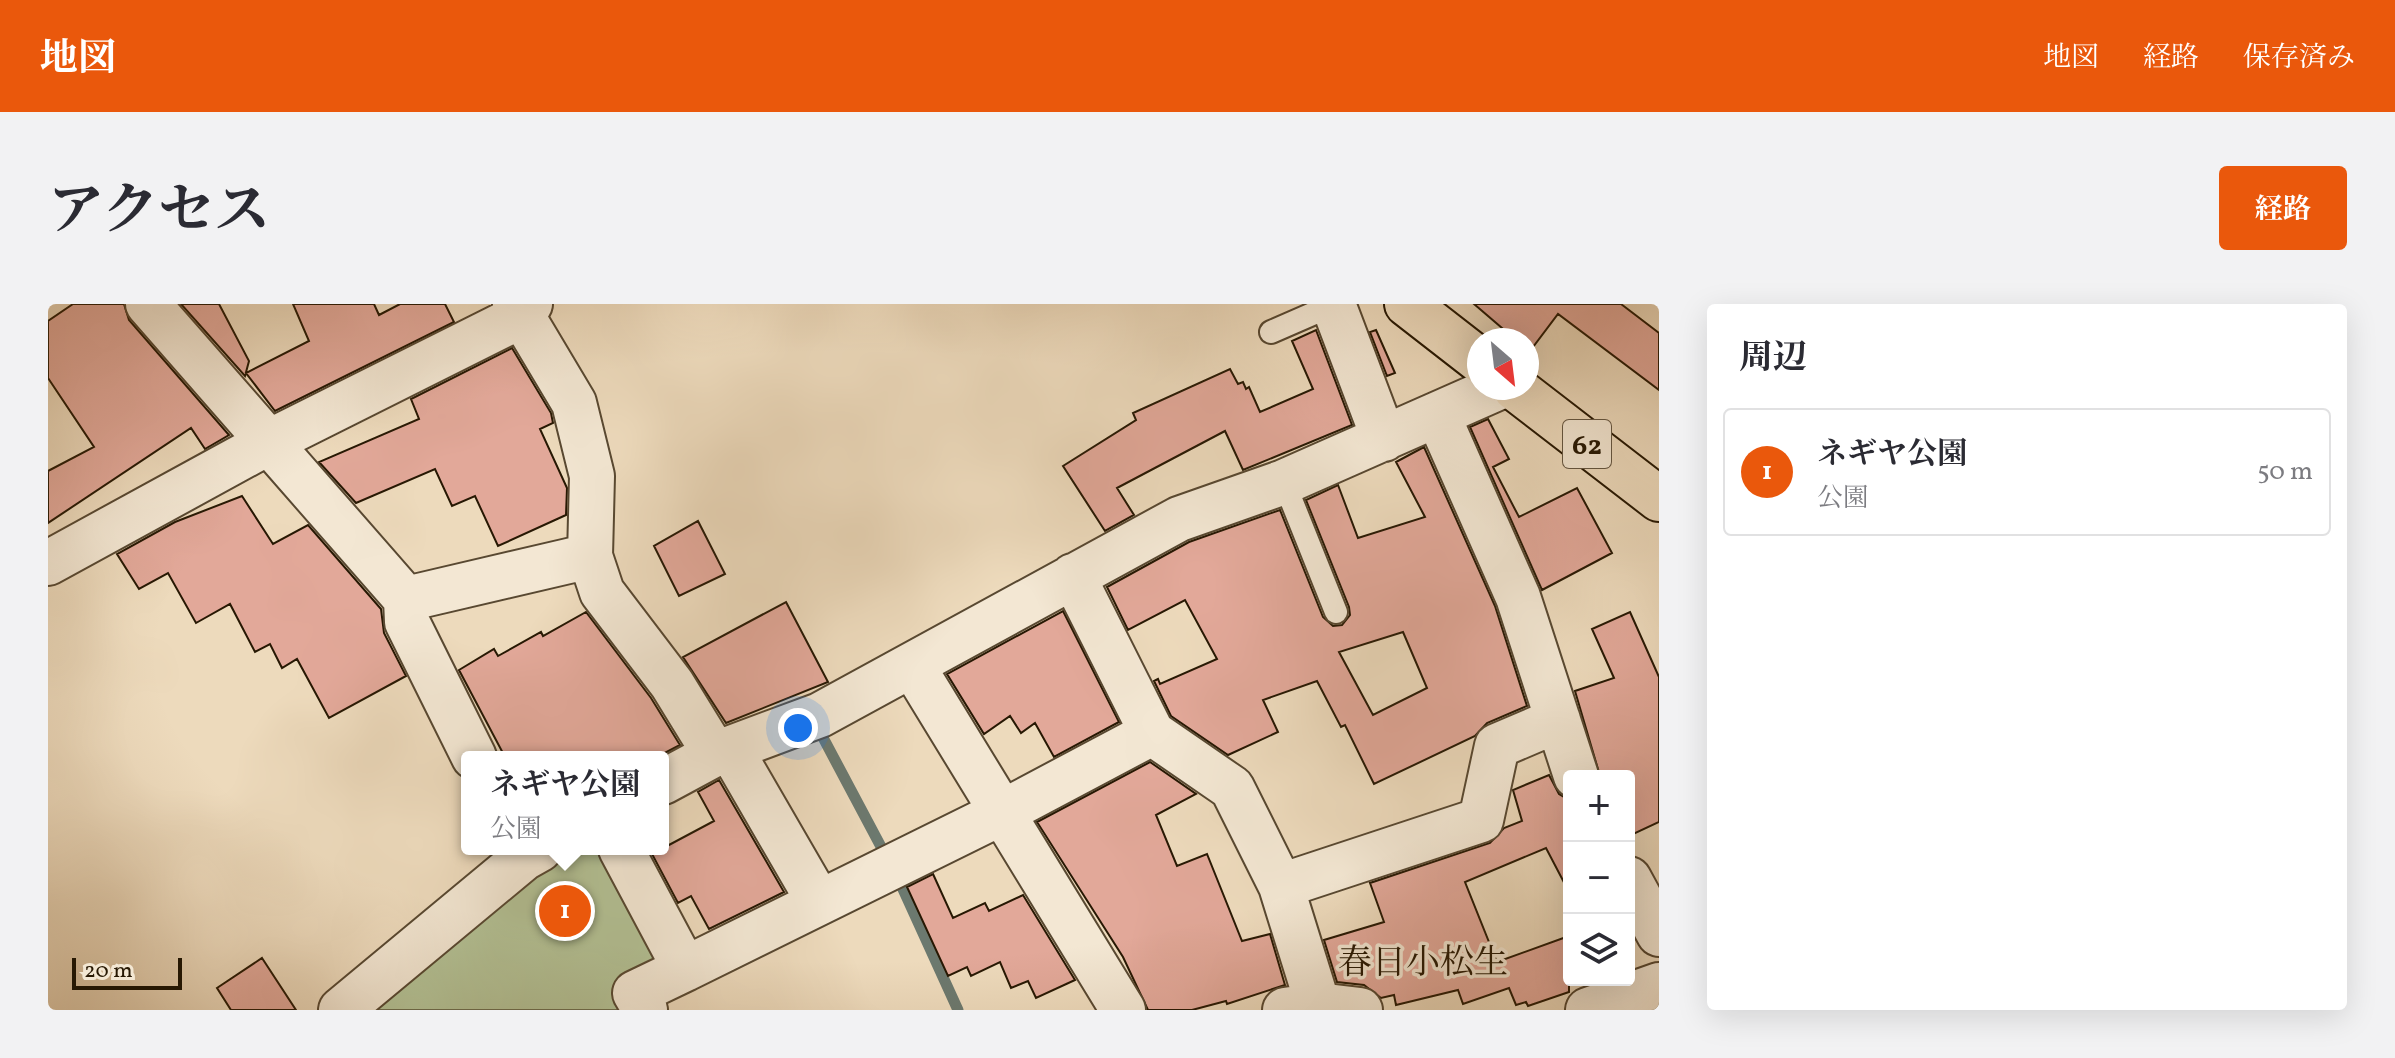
<!DOCTYPE html>
<html lang="ja">
<meta charset="utf-8">
<style>
:root{--surface:#fff;--page:#f2f2f3;--text:#2b2b33;--muted:#7c7c81;--line:#e1e1e2;--accent:#ea580c}
body{margin:0;font-family:Vollkorn,"Noto Serif JP",serif;background:var(--page);color:var(--text)}
.controls{position:absolute;right:24px;bottom:24px;display:grid;overflow:hidden;border-radius:8px;box-shadow:0 8px 32px #0002}
.controls button{width:72px;height:72px;display:grid;place-items:center;padding:0;border:0;border-bottom:2px solid var(--line);background:var(--surface);color:var(--text);font:40px sans-serif}
.compass{position:absolute;left:1419px;top:24px;width:72px;height:72px;border-radius:50%;background:var(--surface);box-shadow:0 8px 32px #0002;rotate:152deg}
.scale{position:absolute;left:24px;bottom:20px;width:110px;box-sizing:border-box;padding-left:8px;border:4px solid #271803;border-top:0;font-size:22px;line-height:28px;white-space:nowrap;color:#271803;-webkit-text-stroke:6px #f3e7d3;paint-order:stroke}
.you{position:absolute;left:750px;top:424px;width:28px;height:28px;margin:-20px;border:6px solid #fff;border-radius:50%;background:#1a73e8;box-shadow:0 0 0 12px #1a73e833}
.badge{display:grid;place-items:center;width:52px;height:52px;border-radius:50%;background:var(--accent);color:#fff;font-size:26px;font-weight:700}
.pin{position:absolute;translate:-50% -50%;border:4px solid #fff;box-shadow:0 2px 8px #0006}
.popup{position:absolute;left:413px;top:447px;width:208px;height:104px;box-sizing:border-box;display:grid;place-content:center;border-radius:8px;background:var(--surface);filter:drop-shadow(0 2px 6px #0005);font-size:26px;white-space:nowrap;color:var(--muted)}
.popup b{font-size:30px;color:var(--text)}
.popup::after{content:'';position:absolute;left:50%;top:100%;margin-left:-16px;border:16px solid transparent;border-top-color:var(--surface)}
.list{margin:0;padding:0;list-style:none}
h2{display:flex;justify-content:space-between;align-items:center;height:104px;margin:0;padding:0 32px;font-size:34px}
h2 small{font-size:26px;font-weight:400;color:var(--muted)}
.list li{display:grid;grid-template-columns:52px 1fr auto;gap:24px;align-items:center;box-sizing:border-box;height:128px;margin:0 16px 16px;padding:0 16px;border:2px solid var(--line);border-radius:8px}
.list b{display:block;font-size:30px;white-space:nowrap}
.list p{margin:0;font-size:26px;white-space:nowrap;color:var(--muted)}
.list em{font-size:26px;font-style:normal;color:var(--muted)}
.icon{flex:none;width:44px;height:44px;fill:none;stroke:currentColor;stroke-width:2;stroke-linecap:round;stroke-linejoin:round}
.map{position:relative;flex:none;width:1611px;height:706px;overflow:hidden;border-radius:8px}
header{display:flex;align-items:center;gap:48px;box-sizing:border-box;height:112px;padding:0 40px;background:var(--accent);color:#fff}
header strong{font-size:38px}
nav{display:flex;gap:44px;margin-inline-start:auto;font-size:28px}
.intro{display:flex;align-items:center;justify-content:space-between;box-sizing:border-box;height:192px;padding:0 48px}
h1{margin:0;font-size:56px}
.button{padding:20px 36px;border-radius:8px;background:var(--accent);color:#fff;font-size:28px;font-weight:700}
main{display:flex;gap:48px;padding:0 48px}
aside{flex:1;background:var(--surface);border-radius:8px;box-shadow:0 8px 32px #0002}
.map>svg:first-child{display:block}
.green{fill:#b3c195;stroke:#6d6c4c;stroke-width:2}
.lines{fill:none;stroke-linecap:round;stroke-linejoin:round}
.stream{stroke:#6c796f;stroke-width:11}
.building{fill:#e2a899;stroke:#271803;stroke-width:2;fill-rule:evenodd}
.lane-casing{stroke:#584831;stroke-width:26}
.street-casing{stroke:#584831;stroke-width:48}
.primary-casing{stroke:#271803;stroke-width:48}
.lane{stroke:#f3e7d3;stroke-width:22}
.street{stroke:#f3e7d3;stroke-width:44}
.primary{stroke:#eddabc;stroke-width:44}
.labels{text-anchor:middle;stroke-width:7;stroke-linejoin:round;paint-order:stroke}
.shield{fill:#f3e7d3;stroke:#645641;stroke-width:2}
.shield-label{font-size:28px;font-weight:bold;fill:#271803}
.quarter-label{font-size:34px;fill:#271803;stroke:#f3e7d3}
</style>
<header>
<strong>地図</strong>
<nav><a>地図</a><a>経路</a><a>保存済み</a></nav>
</header>
<div class="intro"><h1>アクセス</h1><a class="button">経路</a></div>
<main>
<div class="map">
<svg width="1611" height="706" viewBox="0 0 1611 706">
<rect width="100%" height="100%" fill="#eddabc"/>
<filter id="stains"><feTurbulence type="fractalNoise" baseFrequency=".0025" numOctaves="4"/><feColorMatrix values="0 0 0 0 .2 0 0 0 0 .09 0 0 0 0 .02 0 0 0 .5 -.17"/></filter>
<radialGradient id="worn" r=".72"><stop offset=".6" stop-color="#630" stop-opacity="0"/><stop offset="1" stop-color="#630" stop-opacity=".3"/></radialGradient>
<!-- green -->
<path class="green" d="M528 545H561L614 659 578 706H325L478 573Z"/>
<g class="lines">
<!-- stream -->
<path class="stream" d="M765 429 771 426 839 554
M849 572 910 706"/>
</g>
<!-- building -->
<path class="building" d="M25 0H76L81 16 181 131 157 145 143 124 0 219V167L46 143 0 74V17Z
M133 0H171L201 57 197 72Z
M245 0H326L331 11 352 0H397L406 18 227 107 198 69 261 37Z
M1426 0H1573L1611 29V86L1510 10 1482 47 1479 36H1468Z
M1268 26 1304 121 1195 166 1177 127 1069 184 1086 211 1057 227 1015 162 1088 116 1085 109 1182 65 1190 80 1195 78 1198 85 1201 83 1212 108 1265 85 1244 37Z
M1328 26 1347 69 1339 72 1322 28Z
M464 44 503 109 505 119 492 125 519 184 518 211 450 242 427 192 404 202 387 165 308 199 271 158 371 115 363 95Z
M1440 115 1461 155 1445 163 1471 213 1529 184 1564 249 1494 286 1422 123Z
M1376 143 1447 302 1479 402 1439 419 1427 432 1326 480 1297 421 1293 423 1269 377 1215 396 1230 428 1180 451 1123 412 1106 377 1110 375 1112 380 1169 355 1137 296 1080 326 1059 283 1141 238 1232 206 1275 313 1285 322 1294 321 1302 311 1301 303 1258 196 1290 181 1310 234 1377 213 1348 158ZM1355 328 1379 384 1325 411 1291 348Z
M194 192 225 240 260 221 333 305 336 329 358 372 281 414 249 355 234 364 222 340 207 348 182 300 148 319 120 269 91 285 69 250 127 218Z
M650 217 677 270 631 292 606 242Z
M738 298 780 378 678 419 635 353Z
M1015 307 1071 418 1006 453 987 419 973 429 962 412 936 430 899 370Z
M538 308 603 394 632 441 609 453H457L411 366 446 345 450 352 493 328 495 332Z
M1582 308 1611 373V518L1581 532V472H1552L1527 387 1566 374 1544 325Z
M1102 458 1148 490 1108 511 1129 562 1159 550 1194 637 1222 630 1237 681 1179 700 1178 697 1144 706H1100L1075 653 989 518Z
M1501 471 1511 490 1521 496V588L1498 544 1417 578 1449 658 1521 632V688L1480 702 1478 698 1468 701 1461 684 1415 700 1410 686 1348 701 1346 691 1333 694 1316 681 1289 678 1276 636 1336 618 1322 579 1442 539 1456 524 1474 517 1465 486Z
M671 476 736 588 661 625 643 592 630 599 604 550 666 517 650 488Z
M885 570 905 614 937 599 941 607 975 591 1027 676 988 694 980 677 963 684 952 658 923 672 919 663 900 672 859 583Z
M214 654 248 706H183L169 684Z"/>
<g class="lines">
<!-- lane casing -->
<g class="lane-casing">
<path id="lane" d="M1223 28 1285 1
M1236 178 1288 308"/>
</g>
<!-- street casing -->
<g class="street-casing">
<path id="street" d="M100 0 358 295 359 318 426 453
M467 0 526 99 544 172 542 252 554 288 624 380 667 450 772 411 1131 215 1236 178 1449 84
M1285 0 1336 135
M1390 112 1470 293 1528 472
M0 259 223 137 475 11 482 0
M1025 272 1104 429 1184 484 1233 582 1270 701
M358 295 542 252
M864 361 1075 706
M683 446 771 598
M615 478 667 450
M573 545 637 665 587 689 597 706
M1581 575 1611 630
M1233 582 1433 516 1449 442 1510 416
M637 665 955 508 1104 429
M293 706 476 554 492 545
M1237 706 1270 701 1312 706
M1540 706 1611 681"/>
</g>
<!-- primary casing -->
<g class="primary-casing">
<path id="primary" d="M1359 0 1431 56
M1467 84 1611 195"/>
</g>
<!-- lane -->
<use href="#lane" class="lane"/>
<!-- street -->
<use href="#street" class="street"/>
<!-- primary -->
<use href="#primary" class="primary"/>
</g>
<g class="labels">
<!-- shield labels -->
<rect class="shield" x="1515" y="116" width="48" height="48" rx="6"/>
<g class="shield-label">
<text x="1539" y="150">62</text>
</g>
<!-- quarter labels -->
<g class="quarter-label">
<text x="1375" y="669">春日小松生</text>
</g>
</g>
<rect width="100%" height="100%" filter="url(#stains)"/>
<rect width="100%" height="100%" fill="url(#worn)"/>
</svg>
<div class="controls">
<button>+</button>
<button>−</button>
<button><svg class="icon" aria-label="layers" viewBox="0 0 24 24"><path d="M12 4l9 5-9 5-9-5zM3 14l9 5 9-5"/></svg></button>
</div>
<svg class="compass" viewBox="-18 -18 36 36"><path d="M0-13l5 13h-10z" fill="#e53935"/><path d="M0 13l5-13h-10z" fill="#7c7c81"/></svg>
<div class="scale">20 m</div>
<div class="you"></div>
<div class="pin badge" style="left:517px;top:607px">1</div>
<div class="popup"><b>ネギヤ公園</b>公園</div>
</div>
<aside>
<h2>周辺<small></small></h2>
<ul class="list">
<li><span class="badge">1</span><div><b>ネギヤ公園</b><p>公園</p></div><em>50 m</em></li>
</ul>
</aside>
</main>
